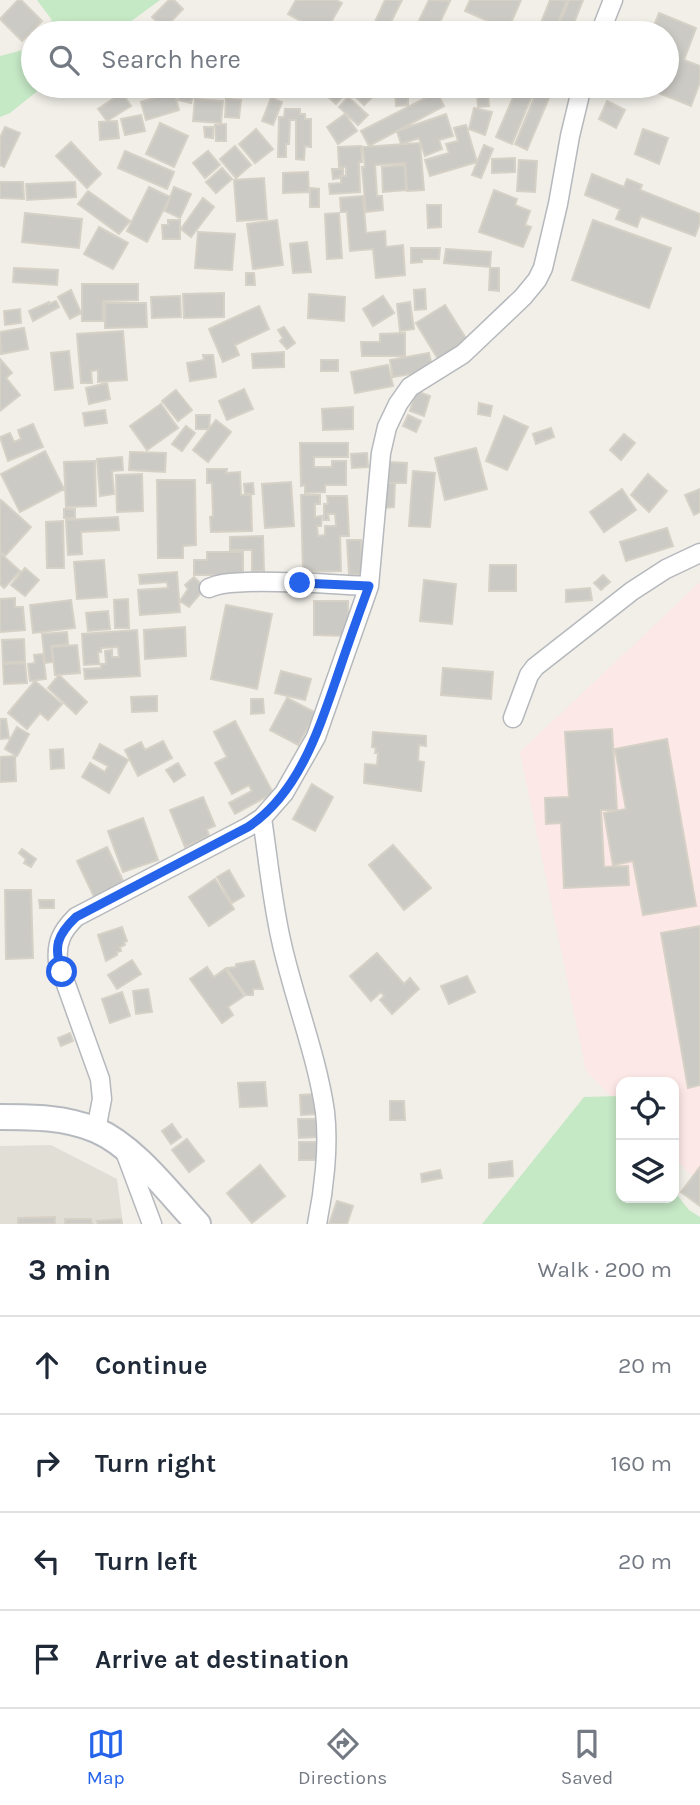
<!DOCTYPE html>
<meta charset="utf-8">
<style>
:root{--surface:#fff;--page:#f2f2f3;--text:#1f2937;--muted:#747a83;--line:#e0e1e3;--accent:#2563eb}
body{margin:0;font-family:Karla,sans-serif;background:var(--page);color:var(--text)}
.controls{position:absolute;right:21px;bottom:21px;display:grid;overflow:hidden;border-radius:14px;box-shadow:0 4px 10px #0003}
.controls button{width:63px;height:63px;display:grid;place-items:center;padding:0;border:0;border-bottom:2px solid var(--line);background:var(--surface);color:var(--text);font:35px sans-serif}
.stop{position:absolute;width:21px;height:21px;margin:-16px;border:5px solid #2563eb;border-radius:50%;background:#fff}
.stop.end{background:#2563eb;border-color:#fff;box-shadow:0 2px 7px #0008}
.list{margin:0;padding:0;list-style:none}
h2{display:flex;justify-content:space-between;align-items:center;height:91px;margin:0;padding:0 28px;font-size:30px}
h2 small{font-size:23px;font-weight:400;color:var(--muted)}
.list li{display:grid;grid-template-columns:46px 1fr auto;gap:21px;align-items:center;box-sizing:border-box;height:98px;padding:0 28px;border-top:2px solid var(--line)}
.list b{display:block;font-size:26px;white-space:nowrap}
.list em{font-size:23px;font-style:normal;color:var(--muted)}
.icon{flex:none;width:38px;height:38px;fill:none;stroke:currentColor;stroke-width:2;stroke-linecap:round;stroke-linejoin:round}
.map{position:relative;flex:none;width:700px;height:1224px;overflow:hidden}
.search{position:absolute;background:var(--surface);box-shadow:0 4px 10px #0003;left:21px;right:21px;top:21px;height:77px;display:flex;align-items:center;gap:18px;box-sizing:border-box;padding:0 24px;border-radius:38px;color:var(--muted);font-size:26px}
.sheet{height:483px;background:var(--surface)}
nav{display:flex;justify-content:space-around;align-items:center;box-sizing:border-box;height:98px;border-top:2px solid var(--line);background:var(--surface);font-size:19px;color:var(--muted)}
nav a{display:grid;justify-items:center;gap:4px}
nav .on{color:var(--accent)}
.map>svg:first-child{display:block}
.education{fill:#e1ded6}
.medical{fill:#fce8e6}
.green{fill:#c5e8c5}
.building{fill:#cccac5;stroke:#d6d1c6;stroke-width:2}
.lines{fill:none;stroke-linecap:round;stroke-linejoin:round}
.street-casing{stroke:#b5b8bc;stroke-width:21}
.secondary-casing{stroke:#b6babf;stroke-width:28}
.street{stroke:#fff;stroke-width:18}
.secondary{stroke:#fff;stroke-width:24}
.route{stroke:#2563eb;stroke-width:9}
</style>
<div class="map">
<svg width="700" height="1224" viewBox="0 0 700 1224">
<rect width="100%" height="100%" fill="#f1efe8"/>
<!-- education -->
<path class="education" d="M51 1145 117 1179 123 1224H0V1146Z"/>
<!-- medical -->
<path class="medical" d="M700 582V1184L674 1158V1082H621V1106L586 1071 520 752Z"/>
<!-- green -->
<path class="green" d="M37 0H160L115 33H41L52 20Z
M33 42V86H72L40 89 10 113 0 117V56L27 49Z
M621 1096V1198H674V1191L689 1210 700 1217V1224H482L584 1097Z"/>
<!-- building -->
<path class="building" d="M18 0H21L42 21 22 41 0 19Z
M169 0H174L183 9 164 29 152 17Z
M296 0H336L342 3 325 33H323L288 14Z
M385 0H402L391 22 413 33 429 0 450 1 435 33H387L373 26Z
M470 0H521L508 30 465 11Z
M550 0H567L554 33H537Z
M569 0H583L570 33H556Z
M659 13 696 28 684 60 700 66V82L691 106 641 86H667V33H651Z
M170 25 185 29 192 30 189 33H177Z
M181 86H195L191 103 178 100Z
M316 86H336L345 94 336 104Z
M345 86H384L364 105Z
M518 86H536L512 144 496 137Z
M539 86H554L527 150 515 144Z
M395 90H408V105L396 106Z
M174 92 179 110 146 120 141 102Z
M437 92 444 106 369 146 361 131Z
M122 93 131 106 107 121 98 109Z
M488 93 489 106 478 107 477 94Z
M348 97 368 115 358 125 339 107Z
M271 98 282 102 273 125 262 121Z
M195 99 223 101 221 123 193 121Z
M226 99 241 100 239 118 225 117Z
M607 101 625 110 616 128 599 119Z
M474 108 492 112 485 135 469 129Z
M285 109H300V114H305V119H311V147L305 146 304 160 296 159V120H290L289 144H286V157H278L279 117H284Z
M345 114 357 131 338 144 327 127Z
M446 114 453 136 439 140 442 149 425 156 419 138 401 144 397 131Z
M141 115 145 131 125 135 121 119Z
M117 121 119 138 100 140 99 122Z
M160 123 188 136 174 167 146 154Z
M226 124V141H216L215 125Z
M466 125 477 162 430 176 425 160 449 153 446 144 458 141 454 128Z
M5 127 20 133 4 167 0 165V138Z
M204 127H213V138L205 137Z
M256 129 273 149 255 163 239 144Z
M643 129 668 138 659 164 635 154Z
M71 142 101 174 87 188 56 156Z
M420 143 424 190 407 191 405 163 375 165 377 196H382L383 210 366 212 362 167H365L363 147Z
M484 145 493 149 481 178 472 175Z
M235 146 251 165 236 178 220 159Z
M361 146 362 162H359L360 192 330 194 329 184 341 183V176H346V167H339L338 147Z
M125 151 174 172 167 189 118 168Z
M208 151 220 165 205 178 193 163Z
M515 158V172L492 173V159Z
M519 160 537 161 535 192 517 191Z
M405 165 406 190 383 192 382 167Z
M222 168 232 179 216 193 206 182Z
M332 169H343V175L340 176V178L333 179Z
M308 172 309 192 283 193V173Z
M592 174 624 187 627 179 642 185 640 190 700 214V223L695 236 641 216 637 227 616 219 620 209 585 195Z
M264 178 267 219 237 221 234 180Z
M0 182H23L24 199 0 198Z
M75 182 76 197 27 200 26 184Z
M149 187 170 197 147 242 127 231Z
M174 187 191 194 180 218 165 211Z
M310 188 319 189V207H310Z
M494 190 517 199 515 205 530 211 525 225 531 227 523 247 479 232Z
M88 191 130 221 119 234 78 204Z
M363 196 366 233 385 231 386 247 403 245 405 275 376 278 373 249 350 251 347 212H341L340 198Z
M203 198 214 207 191 237 181 229Z
M427 205H441V227L428 228Z
M25 213 82 219 79 248 22 242Z
M339 213 342 258 327 259 325 214Z
M168 220H180V239H163L162 225H168Z
M277 220 283 265 253 269 247 224Z
M593 220 671 248 649 308 572 280Z
M99 227 128 243 113 269 84 254Z
M198 232 235 234 232 270 195 268Z
M307 242 311 272 293 273 290 244Z
M411 248H440L439 259H422V262L411 263Z
M446 249 491 252 490 267 444 263Z
M14 268 58 270 57 285 13 282Z
M490 268H499V291L489 290Z
M246 273H254L255 285H246Z
M82 284H138V300L103 301V321H82Z
M425 289 426 309 415 310 414 290Z
M71 290 81 313 70 319 58 297Z
M224 293V317L184 318 183 294Z
M309 294 345 297 344 321 308 318Z
M180 296 181 317 152 318 151 297Z
M383 296 394 313 373 326 363 309Z
M56 301 59 307 33 321 29 311 49 302V304Z
M410 302 414 329 400 331 397 304Z
M105 303H146L147 327 105 328Z
M445 305 467 340 438 359 416 323Z
M259 306 269 329 235 345 239 355 223 362 209 329Z
M20 309 21 323 5 325 4 311Z
M284 327 295 343 287 349 280 341 283 338 278 330Z
M24 328 28 349 1 354 0 332Z
M123 331 127 380 98 382V370L91 371 92 383H81L77 334Z
M405 333V356H362L361 342H380V334Z
M69 351 73 388 55 390 51 353Z
M284 352V367L253 368 252 354Z
M429 353 433 370 393 377 390 360Z
M203 355H213L216 377 190 381 187 363 204 360Z
M0 359 12 373 6 378 20 395 0 411Z
M321 360H338V371H321Z
M388 365 393 386 355 393 351 372Z
M107 383 110 399 89 404 86 388Z
M244 389 253 409 227 420 219 401Z
M176 390 192 410 178 421 162 401Z
M416 391 430 396 424 416 410 411Z
M479 403 492 406 490 416 478 414Z
M161 404 178 428 147 450 130 426Z
M353 407V429L323 430 322 409Z
M105 410 107 423 85 426 83 413Z
M196 415H210L209 429H196Z
M408 415 421 421 416 432 403 426Z
M504 416 528 427 507 470 486 461Z
M216 420 231 432 208 462 193 450Z
M33 424 43 447 8 461 0 437 10 433 14 442 21 439 18 430Z
M186 426 195 433 182 451 172 444Z
M551 428 554 437 536 444 533 434Z
M624 434 635 443 621 460 610 450Z
M300 443H348V457H314V467H332V461H346V485H325V492L305 493V485L301 486Z
M476 448 487 489 445 500 435 458Z
M45 451 64 489 20 512 1 474Z
M130 452 166 453 165 472 129 470Z
M367 453 368 467 352 468 351 454Z
M122 457 123 470 112 471 114 494 100 496 97 459Z
M95 461 96 506 66 507 64 462Z
M388 462 407 463 406 483H387Z
M207 469H227L226 473 240 472 241 495H251L252 531 211 532 210 517 213 516 212 483H207Z
M413 471 435 473 430 527 409 526Z
M142 474 143 511 117 512 116 475Z
M648 474 667 491 649 512 631 495Z
M157 480H195L196 545 183 546V558H158Z
M291 482 294 526 265 528 262 484Z
M253 483 254 494H245L244 484Z
M383 483H395L394 507 383 508Z
M622 489 636 510 604 532 590 512Z
M700 489V512L694 515 685 495Z
M301 495H320V504H315V517L322 516 321 526H317L318 536 325 535V526H336L335 514H328L329 520H324V504H328L327 496H347L349 536H340L341 571 303 572Z
M1 500 31 527 5 556 0 551V502Z
M64 509H75V518H64Z
M118 517 119 530 81 532 82 554 68 555 66 520Z
M63 521 64 568H47L46 522Z
M667 528 673 546 626 561 620 542Z
M263 536 264 571H252V550H230V537Z
M347 540H361L363 574 349 575Z
M207 552H243V575H194V560H207Z
M0 553 20 571 4 588 0 584Z
M104 560 107 597 77 599 74 562Z
M490 565H516V591H489Z
M25 568 39 580 25 596 11 585Z
M177 572 180 612 140 615 138 590 168 588 167 582 140 584 139 575Z
M603 575 610 582 601 590 594 583Z
M194 577 205 588 189 607 180 601 188 589 185 585Z
M424 580 456 584 452 624 420 621Z
M590 588 592 600 566 602V590Z
M15 598V607H23L25 630 0 632V599Z
M128 599 129 628H115L114 600Z
M71 600 75 628 33 633 30 605Z
M314 601H348V636L314 635Z
M226 605 272 614 257 689 211 679Z
M108 611 110 629 88 631 86 613Z
M185 627 186 656 145 659 144 630Z
M137 630 140 676 85 679 84 669 101 668V664H106L105 651 112 650V657H119L118 647 101 648V652H98L99 664 84 665 82 634Z
M67 632 68 644 51 646 53 662 45 663 42 634Z
M24 639 25 661 3 663 2 640Z
M77 645 80 673 55 675 52 647Z
M43 654 46 679 30 681 28 664 35 663 34 655Z
M25 663 27 683 4 684 3 664Z
M443 668 493 672 491 699 441 695Z
M281 671 311 679 305 700 275 693Z
M59 675 87 702 76 714 48 688Z
M35 681 62 704 48 720 40 713 27 729 8 713Z
M157 696V711L132 712 131 697Z
M287 698 316 713 298 745 270 730Z
M251 699H263L264 713 251 714Z
M0 719H6L9 738 0 739Z
M235 721 273 793 235 814 229 803 252 791 249 785 232 794 215 763 227 757 214 732Z
M17 727 29 734 17 756 5 749Z
M612 729 617 810H601L604 867 628 866 629 885 564 888 561 823 546 824 545 798 569 797 565 732Z
M373 732 426 736V746L419 745 418 761 424 762 421 791 364 783 365 764 377 765 378 753H375L376 748 372 747Z
M667 739 696 906 643 915 633 861 613 865 604 813 626 809 615 749Z
M163 741 172 758 138 776 125 750 141 742 145 750Z
M100 744 128 760 109 793 82 777 90 763 105 772 108 766 93 758Z
M63 749 64 768 51 769 50 750Z
M15 756 16 781 0 782V757Z
M178 763 185 775 174 782 166 770Z
M312 784 333 797 315 831 293 819Z
M203 797 215 826 207 829 209 836 185 847 170 810Z
M143 818 158 860 123 872 108 831Z
M393 845 431 888 404 910 369 865Z
M107 847 126 887 96 901 77 861Z
M22 849 36 859 31 867 24 863 26 859 19 853Z
M229 870 244 896 232 903 217 877Z
M215 879 234 909 209 926 189 897Z
M5 890H31L33 958 6 959Z
M39 900H54V908H40Z
M700 926V1085L688 1088 661 933Z
M122 927 127 941 124 942 125 945 120 947 121 951 117 952V955L106 961 98 935Z
M377 953 404 984 410 978 419 989 392 1014 380 1000 384 996 381 992 371 1001 350 976Z
M132 960 141 974 117 989 108 975Z
M254 961 263 989H253V995H246L227 968 236 967V964Z
M207 967 214 977 225 969 244 996 228 1007 233 1015 222 1023 190 979Z
M467 976 475 992 449 1004 441 986Z
M148 989 152 1012 136 1014 133 991Z
M122 992 130 1016 110 1023 102 999Z
M70 1033 73 1041 61 1046 58 1038Z
M265 1082 267 1106 240 1107 238 1083Z
M316 1094 317 1114 301 1115 300 1095Z
M390 1101H404L405 1120H390Z
M298 1119H316L317 1137 299 1138Z
M172 1124 181 1137 171 1144 162 1131Z
M187 1139 204 1161 189 1172 172 1150Z
M299 1142H317V1160H299Z
M512 1161 513 1176 489 1178V1164Z
M260 1165 285 1196 252 1223 227 1193Z
M700 1167V1206L681 1192Z
M440 1170 442 1178 422 1182 421 1174Z
M337 1201 353 1206 347 1224H329Z
M55 1217V1224H18V1218Z
M65 1219H91L92 1224H65Z
M121 1219 122 1224H98L97 1221Z"/>
<g class="lines">
<!-- street casing -->
<g class="street-casing">
<path id="street" d="M600 33 613 0
M209 588C222 582 234 583 247 582 288 581 328 584 369 586
M513 718 529 675 535 667 632 591 666 569 700 553
M262 818C268 858 272 900 281 940 293 996 317 1055 325 1112 329 1146 324 1190 317 1224
M96 1130 102 1099 100 1079 58 962C56 942 62 931 76 917L248 827 262 818 284 793 316 737 369 586 381 453 387 427 398 404 410 387 463 354 523 297 537 280 543 268 558 204 570 136 582 86
M124 1149 152 1224"/>
</g>
<!-- secondary casing -->
<g class="secondary-casing">
<path id="secondary" d="M0 1117C32 1117 65 1117 96 1130 135 1147 169 1193 198 1224"/>
</g>
<!-- street -->
<use href="#street" class="street"/>
<!-- secondary -->
<use href="#secondary" class="secondary"/>
</g>
<g class="lines">
<!-- route -->
<path class="route" d="M62 972C53 947 57 935 76 917L248 827C298 794 318 732 337 677 347 647 358 616 369 586L300 583"/>
</g>
</svg>
<div class="controls">
<button><svg class="icon" aria-label="locate" viewBox="0 0 24 24"><circle cx="12" cy="12" r="6"/><path d="M12 2v4M12 18v4M2 12h4M18 12h4"/></svg></button>
<button><svg class="icon" aria-label="layers" viewBox="0 0 24 24"><path d="M12 4l9 5-9 5-9-5zM3 14l9 5 9-5"/></svg></button>
</div>
<div class="stop" style="left:62px;top:972px"></div>
<div class="stop end" style="left:300px;top:583px"></div>
<div class="search"><svg class="icon" aria-label="search" viewBox="0 0 24 24"><circle cx="10" cy="10" r="6"/><path d="M15 15l6 6"/></svg>Search here</div>
</div>
<section class="sheet">
<h2>3 min<small>Walk · 200 m</small></h2>
<ul class="list">
<li><svg class="icon" aria-label="ahead" viewBox="0 0 24 24"><path d="M12 20V5M6 11l6-6 6 6"/></svg><div><b>Continue</b></div><em>20 m</em></li>
<li><svg class="icon" aria-label="right" viewBox="0 0 24 24"><path d="M7 20v-9h11M14 6l5 5-5 5"/></svg><div><b>Turn right</b></div><em>160 m</em></li>
<li><svg class="icon" aria-label="left" viewBox="0 0 24 24"><path d="M17 20v-9H6M10 6l-5 5 5 5"/></svg><div><b>Turn left</b></div><em>20 m</em></li>
<li><svg class="icon" aria-label="arrive" viewBox="0 0 24 24"><path d="M6 21V4h12l-3 4 3 4H6"/></svg><div><b>Arrive at destination</b></div></li>
</ul>
</section>
<nav>
<a class="on"><svg class="icon" aria-label="map" viewBox="0 0 24 24"><path d="M3 6l6-2 6 2 6-2v14l-6 2-6-2-6 2zM9 4v14M15 6v14"/></svg>Map</a>
<a><svg class="icon" aria-label="directions" viewBox="0 0 24 24"><path d="M12 3l9 9-9 9-9-9zM9 14v-3h6M13 9l2 2-2 2"/></svg>Directions</a>
<a><svg class="icon" aria-label="saved" viewBox="0 0 24 24"><path d="M7 4h10v16l-5-4-5 4z"/></svg>Saved</a>
</nav>
